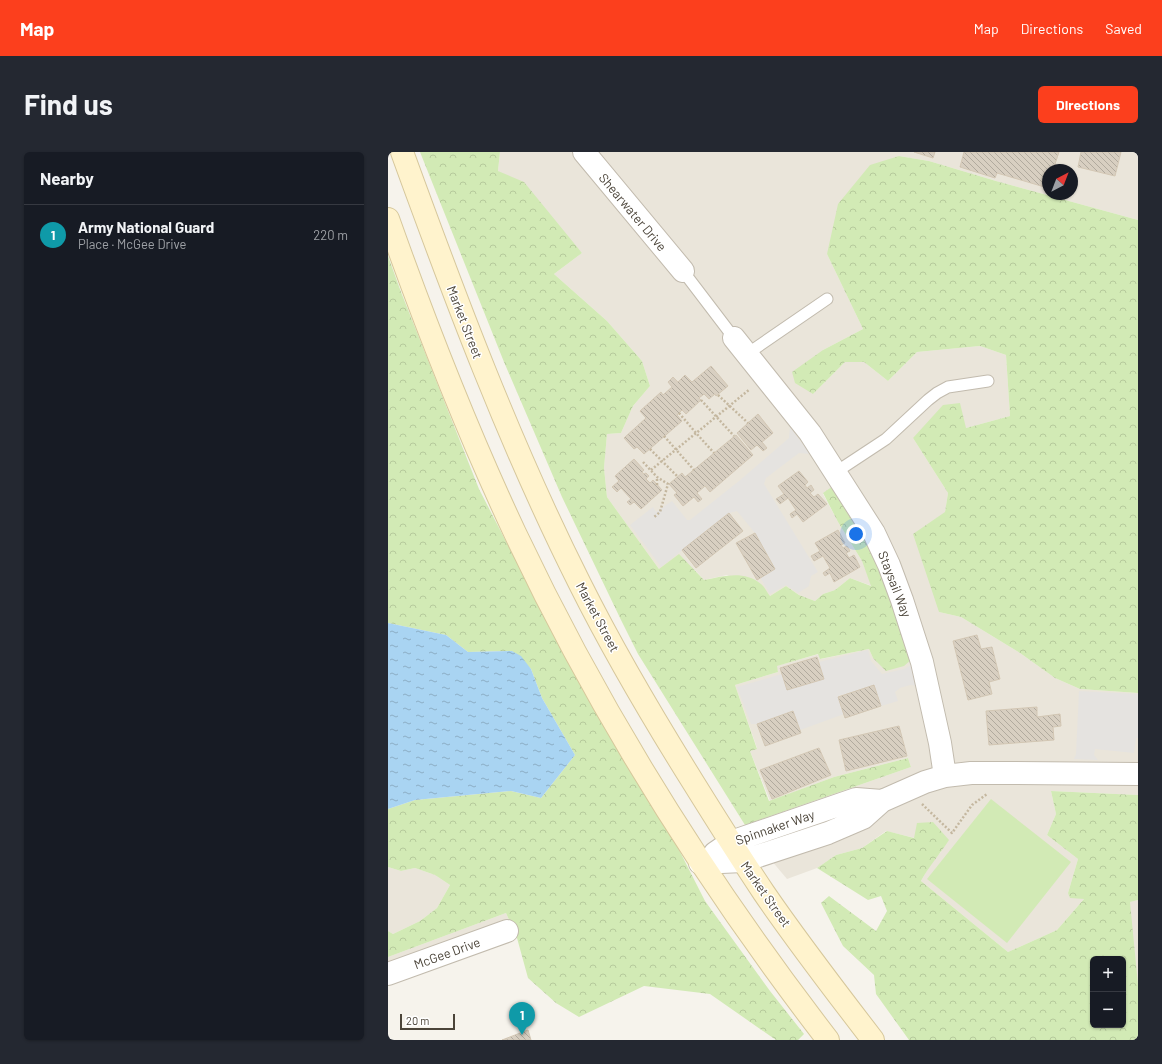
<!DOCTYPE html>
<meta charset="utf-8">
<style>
:root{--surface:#171b24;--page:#242831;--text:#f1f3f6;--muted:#9ea1a6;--line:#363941;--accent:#fc3f1d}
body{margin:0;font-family:Barlow,sans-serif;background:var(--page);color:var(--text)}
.controls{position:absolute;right:12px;bottom:12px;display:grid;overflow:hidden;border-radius:6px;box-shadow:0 1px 3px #0004}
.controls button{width:36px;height:36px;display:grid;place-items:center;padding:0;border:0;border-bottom:1px solid var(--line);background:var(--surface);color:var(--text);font:20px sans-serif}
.compass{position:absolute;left:654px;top:12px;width:36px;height:36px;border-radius:50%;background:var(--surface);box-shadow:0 1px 3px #0004;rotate:42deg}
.scale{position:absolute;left:12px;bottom:10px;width:55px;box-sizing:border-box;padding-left:4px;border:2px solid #4b4439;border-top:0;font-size:11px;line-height:14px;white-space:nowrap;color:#4b4439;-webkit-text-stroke:3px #fff;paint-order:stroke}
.you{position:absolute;left:468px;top:382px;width:14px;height:14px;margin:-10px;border:3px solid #fff;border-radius:50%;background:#1a73e8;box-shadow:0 0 0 6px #1a73e833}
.badge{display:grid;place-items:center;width:26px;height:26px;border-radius:50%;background:var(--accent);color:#fff;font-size:13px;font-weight:700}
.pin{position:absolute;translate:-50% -33px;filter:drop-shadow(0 1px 2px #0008)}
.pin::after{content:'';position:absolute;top:21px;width:14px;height:12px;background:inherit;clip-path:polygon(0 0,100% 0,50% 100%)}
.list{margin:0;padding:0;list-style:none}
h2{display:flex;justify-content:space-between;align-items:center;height:52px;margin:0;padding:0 16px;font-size:17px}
h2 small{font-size:13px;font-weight:400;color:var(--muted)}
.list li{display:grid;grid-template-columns:26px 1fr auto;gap:12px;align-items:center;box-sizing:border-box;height:60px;padding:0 16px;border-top:1px solid var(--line)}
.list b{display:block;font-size:15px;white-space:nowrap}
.list p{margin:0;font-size:13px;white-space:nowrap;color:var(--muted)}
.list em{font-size:13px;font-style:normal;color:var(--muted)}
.map{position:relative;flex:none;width:750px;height:888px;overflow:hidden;border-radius:6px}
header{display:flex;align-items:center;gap:24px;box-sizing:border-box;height:56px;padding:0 20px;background:var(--accent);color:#fff}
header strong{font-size:19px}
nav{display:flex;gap:22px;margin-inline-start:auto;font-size:14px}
.intro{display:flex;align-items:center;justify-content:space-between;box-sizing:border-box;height:96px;padding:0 24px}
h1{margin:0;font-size:28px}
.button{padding:10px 18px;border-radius:6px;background:var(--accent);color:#fff;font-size:14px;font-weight:700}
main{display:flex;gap:24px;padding:0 24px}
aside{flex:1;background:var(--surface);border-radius:6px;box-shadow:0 1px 3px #0004}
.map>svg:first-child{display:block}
.residential{fill:#eae5da;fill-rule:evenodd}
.forest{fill:url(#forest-crowns);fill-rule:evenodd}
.park{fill:#d2eab5}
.parking{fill:#e5e3e0}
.water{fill:url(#water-ripples)}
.building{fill:url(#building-back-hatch);stroke:#d3c7b4}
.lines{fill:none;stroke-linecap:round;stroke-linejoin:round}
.service-casing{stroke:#c2bbae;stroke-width:13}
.minor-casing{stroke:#c2bbae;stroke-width:24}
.secondary-casing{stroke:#d6c79b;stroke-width:24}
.path{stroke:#c4b79f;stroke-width:2.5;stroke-dasharray:2 2;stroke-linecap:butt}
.service{stroke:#fff;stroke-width:11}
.minor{stroke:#fff;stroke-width:22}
.secondary{stroke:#fff3cd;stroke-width:22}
.labels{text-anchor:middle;stroke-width:3;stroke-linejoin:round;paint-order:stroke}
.street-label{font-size:13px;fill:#4b4439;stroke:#fff}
</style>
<header>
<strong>Map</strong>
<nav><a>Map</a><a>Directions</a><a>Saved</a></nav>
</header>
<div class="intro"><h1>Find us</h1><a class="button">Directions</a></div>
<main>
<aside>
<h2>Nearby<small></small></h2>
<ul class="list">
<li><span class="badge" style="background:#0f9aa8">1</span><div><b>Army National Guard</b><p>Place · McGee Drive</p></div><em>220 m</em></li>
</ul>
</aside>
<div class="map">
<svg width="750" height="888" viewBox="0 0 750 888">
<defs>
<pattern id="forest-crowns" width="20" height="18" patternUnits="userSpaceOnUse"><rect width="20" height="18" fill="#d2eab5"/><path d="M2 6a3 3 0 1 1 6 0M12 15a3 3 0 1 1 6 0" fill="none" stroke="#b6ca9c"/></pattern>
<pattern id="water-ripples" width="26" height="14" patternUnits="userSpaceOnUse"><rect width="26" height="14" fill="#a9d4f2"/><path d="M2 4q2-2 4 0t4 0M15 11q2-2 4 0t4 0" fill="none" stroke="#8caec5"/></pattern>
<pattern id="building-back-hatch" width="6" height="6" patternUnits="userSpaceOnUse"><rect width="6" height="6" fill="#d8cfc1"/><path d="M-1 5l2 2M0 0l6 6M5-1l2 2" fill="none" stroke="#b1aa9e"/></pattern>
</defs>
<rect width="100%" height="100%" fill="#f6f3ec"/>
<!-- residential -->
<path class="residential" d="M112 0H750V68L608 29 541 9 511 4 439 102 475 177 435 198 425 242 457 210H476L500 229 529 200 592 194 618 203 622 264 578 276 525 286 560 341 557 360 551 460 573 465 632 501 667 526 692 537 750 541V643L663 639 668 662 659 683 690 707 680 741 696 747 669 778 620 800 533 729 543 711 553 700 527 686 498 679 474 696 448 703 429 716 399 727 363 684 357 673 523 615 520 606 446 625 382 649 362 599 369 596 347 533 390 520 388 514 431 502 433 507 481 497 485 506 516 514 445 335 435 342 450 370 474 409 484 434 462 426 447 438 435 442 427 449 411 443 398 434 382 444 339 423 316 428 307 418 271 417 219 345 216 316 219 282 233 281 245 254 262 234 254 209 219 169 166 122 194 101 110 19ZM660 18H684V42H660Z
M0 715 13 719 27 716 47 723 62 733 49 756 32 769 5 782 0 779Z
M750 748V833H749L741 750Z
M118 761 129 786 0 833V805Z"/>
<!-- forest -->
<path class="forest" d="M32 0H112L110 19 136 30 194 101 166 122 219 169 254 209 262 234 245 254 233 281 219 282 216 316 219 345 271 417 291 402 316 428C336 424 356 418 373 432 377 435 379 441 382 444L398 434 411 443 427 449 435 442 447 438 462 426 483 434 474 409 450 370 435 341 445 334 471 376 494 423 524 507 516 514 498 519 485 506 481 497 432 507 430 502 389 514 390 520 347 533 369 597 362 599 381 649 446 625 520 606 523 615 357 673 250 502 233 468 174 345 116 210Z
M511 4 541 9 608 29 750 68V541L692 537 667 526 632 501 573 465 551 460 525 382 557 360 560 341 525 286 555 253 572 251 578 276 622 264 618 203 592 194 529 200 500 229 476 210H457L425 242 407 231 404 220 435 198 475 177 439 102 450 52 482 13Z
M0 104 13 140 91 337 177 504 285 686 317 749 382 839 416 882 410 888H388L322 842 256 834 191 865 168 851 140 826 129 786 118 761 0 805V779L5 782 32 769 49 756 62 733 47 723 27 716 13 719 0 715V657L27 648 123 639 153 646 187 603 154 546 143 517 124 499 80 500 58 483 0 471Z
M663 639 750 643V748L742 750 750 833V888H521L488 842 486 823 455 794 433 751 441 744 488 779 499 759 493 744 480 748 429 716 448 703 474 696 499 679 526 686 529 671 545 670 561 688C552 702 541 714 533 729L620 800 669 778 696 747 682 746 680 741 690 707 659 683 668 662ZM705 807H735V873H705Z"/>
<!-- park -->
<path class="park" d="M603 647 683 710 619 791 539 727Z"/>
<!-- parking -->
<path class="parking" d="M402 275 422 302 411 301 378 326 376 332 430 420 423 424 421 434 410 441 398 433 382 442 372 425 387 416 367 381 349 359 341 361 273 415 242 373 265 355 268 360 284 349 299 368H302L351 329 401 286Z
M480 498 483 509 494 522 516 517 525 512 532 534 522 533 512 536 507 540 510 549 493 554 486 533 450 544 456 562 412 578 405 559 369 572H363L349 535 394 522 399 538 436 527 431 510Z
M691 539 750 542V586H748L746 601 707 597 706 603 710 608 686 607 688 602Z"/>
<!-- water -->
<path class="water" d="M0 471 58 483 80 500 124 499 133 504 143 517 154 546 187 603 153 646 123 639 27 648 0 657Z"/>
<!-- building -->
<path class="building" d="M526 0H547L545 6Z
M576 0H671L665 18H660V36L609 21 607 26 572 15Z
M693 0H733L727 24 690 15Z
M323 214 340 234 328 244 327 242 321 247 316 242 311 246 313 248 298 262 294 258 289 263 294 269 256 302 249 295 246 297 236 286 258 266 252 259 273 240 275 243 284 235 280 230 285 225 290 230 297 223 304 230Z
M370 262 385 281 374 290 379 296 375 299 369 293 363 298 349 281Z
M348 283 365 303 322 340 317 334 309 341 314 347 310 350 306 345 295 354 286 343 289 341 281 332 294 321 297 325Z
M246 307 256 318 254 320 256 322 258 321 261 324 258 327 262 331 265 328 274 338 253 357 246 350 242 353 239 350 243 347 233 336 229 340 224 335 231 329 227 324Z
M411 319 420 330 417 333 419 336 423 333 426 338 422 341 426 345 430 342 439 352 415 370 409 362 404 366 402 362 408 358 400 346 392 352 388 347 396 342 390 334Z
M341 361 355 379 308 416 294 398Z
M450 378 457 391 453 393 455 396 459 394 462 399 458 401 461 406 466 403 472 415 446 430 442 421 437 424 435 421 442 416 435 404 426 409 423 404 432 399 427 391Z
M367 381 387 417 369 428 348 391Z
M589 483 593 497 604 495 612 527 601 530 604 542 580 548 565 489Z
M429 505 436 527 399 538 392 516Z
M486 533 493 554 457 566 450 545Z
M649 555V565L672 562 673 574 665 575 666 588 601 593 598 559Z
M405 559 413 581 377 594 369 572Z
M511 574 519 604 458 619 451 588Z
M431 596 443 623 384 647 372 618Z
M140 878 143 888H114Z"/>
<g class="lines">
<!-- service casing -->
<g class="service-casing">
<path id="service" d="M295 119 346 186
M359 202 439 147
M448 320 498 287 540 248 549 241 560 235 600 229"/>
</g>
<!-- minor casing -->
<g class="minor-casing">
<path id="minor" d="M196 0 295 119
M346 186 422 281 486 381 501 413 514 448 534 510 552 591 557 624
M327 701 343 690 468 647 494 649
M312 711 355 709 440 681 475 666 494 649 537 630 557 624 583 621H622L750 622
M0 822 119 779"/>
</g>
<!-- secondary casing -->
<g class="secondary-casing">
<path id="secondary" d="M14 0C67 146 122 293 192 432 226 500 265 566 305 630 328 667 352 705 376 741 411 792 448 840 485 888
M0 67C38 174 79 279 127 381 212 561 318 730 440 888"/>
</g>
<!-- path -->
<path class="path" d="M330 243 360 271
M313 248 346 284
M291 261 308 281 326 301
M276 284 306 318
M262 297 290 325
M255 310 269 325 280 332 272 360 265 366
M263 318 362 237
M269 333V325
M534 652 564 681 584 653 599 642"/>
<!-- service -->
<use href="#service" class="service"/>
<!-- minor -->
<use href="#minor" class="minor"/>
<!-- secondary -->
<use href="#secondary" class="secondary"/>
</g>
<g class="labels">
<!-- street labels -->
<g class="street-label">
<text transform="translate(245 60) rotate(50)" y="5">Shearwater Drive</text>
<text transform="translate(77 170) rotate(69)" y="5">Market Street</text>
<text transform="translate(507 432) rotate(69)" y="5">Staysail Way</text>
<text transform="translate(210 465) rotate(62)" y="5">Market Street</text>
<text transform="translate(387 675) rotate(-19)" y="5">Spinnaker Way</text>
<text transform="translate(378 742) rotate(55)" y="5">Market Street</text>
<text transform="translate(59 801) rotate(-20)" y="5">McGee Drive</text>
</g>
</g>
</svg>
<div class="controls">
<button>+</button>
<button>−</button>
</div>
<svg class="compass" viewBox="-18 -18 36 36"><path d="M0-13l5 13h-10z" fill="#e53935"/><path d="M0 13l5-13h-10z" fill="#9ea1a6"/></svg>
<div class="scale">20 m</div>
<div class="you"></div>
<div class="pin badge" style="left:134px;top:883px;background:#0f9aa8">1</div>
</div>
</main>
